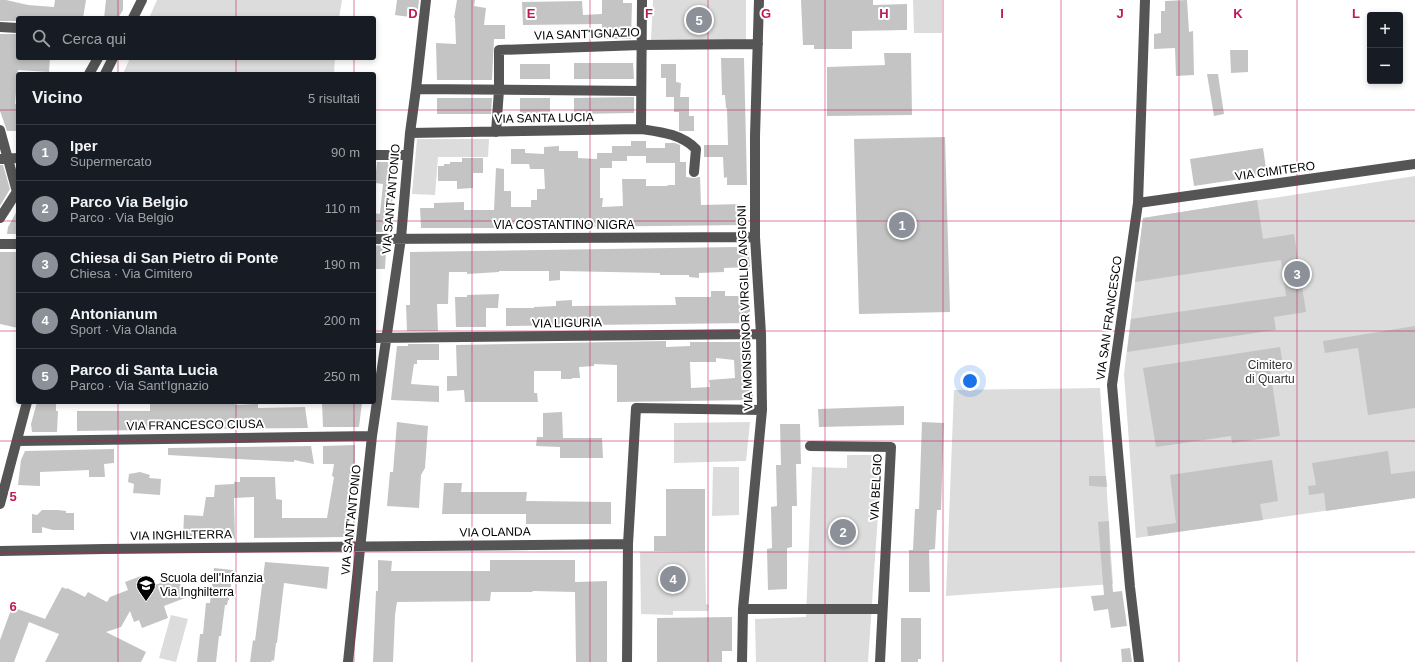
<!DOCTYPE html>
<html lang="it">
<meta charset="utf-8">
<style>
:root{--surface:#171b24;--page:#20242c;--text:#f1f3f6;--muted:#9ea1a6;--line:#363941;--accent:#8c9099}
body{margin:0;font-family:Arial,sans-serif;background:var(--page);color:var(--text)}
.controls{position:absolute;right:12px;top:12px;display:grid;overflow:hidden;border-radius:4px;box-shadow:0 2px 6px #0003}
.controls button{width:36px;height:36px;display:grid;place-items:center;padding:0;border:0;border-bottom:1px solid var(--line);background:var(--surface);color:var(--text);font:20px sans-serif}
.you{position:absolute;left:970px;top:381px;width:14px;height:14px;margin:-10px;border:3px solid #fff;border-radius:50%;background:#1a73e8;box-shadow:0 0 0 6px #1a73e833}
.badge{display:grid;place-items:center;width:26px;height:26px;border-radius:50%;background:var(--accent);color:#fff;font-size:13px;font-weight:700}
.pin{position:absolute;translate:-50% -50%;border:2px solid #fff;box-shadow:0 1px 4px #0006}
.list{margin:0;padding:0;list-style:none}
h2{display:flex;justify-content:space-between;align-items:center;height:52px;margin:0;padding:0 16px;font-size:17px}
h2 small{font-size:13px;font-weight:400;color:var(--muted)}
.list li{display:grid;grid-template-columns:26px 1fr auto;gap:12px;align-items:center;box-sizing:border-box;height:56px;padding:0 16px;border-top:1px solid var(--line)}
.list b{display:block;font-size:15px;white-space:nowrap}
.list p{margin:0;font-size:13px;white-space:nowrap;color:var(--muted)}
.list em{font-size:13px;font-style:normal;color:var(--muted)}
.icon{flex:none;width:22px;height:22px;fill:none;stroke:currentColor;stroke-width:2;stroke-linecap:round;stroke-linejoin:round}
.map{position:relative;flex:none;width:1415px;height:662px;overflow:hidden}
.search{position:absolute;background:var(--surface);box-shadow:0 2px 6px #0003;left:16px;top:16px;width:360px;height:44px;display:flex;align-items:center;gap:10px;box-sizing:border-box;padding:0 14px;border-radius:4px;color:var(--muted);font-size:15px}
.panel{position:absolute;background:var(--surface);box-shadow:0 2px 6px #0003;left:16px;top:72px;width:360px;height:332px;border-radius:4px}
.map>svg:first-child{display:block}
.green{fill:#dcdcdc}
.building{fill:#c4c4c4;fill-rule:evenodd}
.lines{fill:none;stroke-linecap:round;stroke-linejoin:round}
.minor{stroke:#555;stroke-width:10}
.grid{fill:none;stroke:#c2185b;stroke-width:1;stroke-opacity:0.55}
.labels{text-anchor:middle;stroke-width:4;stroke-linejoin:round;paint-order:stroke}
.street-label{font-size:12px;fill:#000;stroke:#fff}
.park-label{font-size:12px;fill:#333;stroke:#fff}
.poi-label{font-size:12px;fill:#000;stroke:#fff;text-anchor:start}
.grid-label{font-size:13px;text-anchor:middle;font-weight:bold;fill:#c2185b;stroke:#fff;stroke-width:4;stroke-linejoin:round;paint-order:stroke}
</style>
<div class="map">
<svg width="1415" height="662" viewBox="0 0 1415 662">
<rect width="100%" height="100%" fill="#fff"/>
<!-- green -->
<path class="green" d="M157 0H342L339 18H149Z
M653 0H746V40H651Z
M913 0H942V33H914Z
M130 58H335L334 74H123Z
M417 139H489L488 157H438L435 195 412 194Z
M1415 176V498L1136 538 1124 374 1143 218Z
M1100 388 1113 584 946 596 954 390Z
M750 422 746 461 674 463V423Z
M847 455H882L868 662H756L755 619 806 617 812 467 847 468Z
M713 467H739V515L712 516Z
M705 551 706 604 709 605 708 611H673V615L641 614 640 552Z
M171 615 188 619 176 662 159 658Z"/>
<!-- building -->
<path class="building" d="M0 0H6L28 5 54 7 55 0H86L83 18H18V21H0Z
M106 0H123V10L118 18H104Z
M397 0H419L417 18 395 15Z
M457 0H475L474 6 486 8 484 25H505V39H494L492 80H437L436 43 456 44 455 18H454Z
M602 0H623V3H632L631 39H602V24L523 25 522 2 582 1 583 15 602 14Z
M801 0H873V5L907 4V30L852 31V49H814V45H803Z
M1187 0 1189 32 1193 31 1194 75 1176 76 1175 48 1154 49V34L1161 33V11H1165V1Z
M0 34H18V58H50L49 72 18 70 15 104 18 103V131H7L0 111Z
M1230 50H1248V72L1231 73Z
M884 53H911L912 115 827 116V67L885 65Z
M721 58H744L747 185H727V177L724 178 723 157H704V145H728L727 108H726L725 95H722Z
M574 63H633L634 79H574Z
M520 64H550V79H520Z
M661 64H676V82L681 83 680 97H689V116H694V131H679V112H674V97H666V78H661Z
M1207 74H1218L1224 114 1214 116Z
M634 97V113L574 114V98Z
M437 98H492L491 114H437Z
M520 98H550V114L520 113Z
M945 137 950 312 859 314 854 139Z
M631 141H646V148H665V143H675L680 145V162H686V177L694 178 700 177 701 205 744 204 745 225 571 227V223L524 225V224H504V228H421L420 208H434V203L464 202V210H494L496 168 504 169V191H511V207H531V200H537V189H545L544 169H530L529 164H511V149H525V153L544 154V147L559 146V151H578V158L597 159V153H612V146H631ZM627 156H646V163H675V185H668L667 186H646V179H622L623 206 602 207 603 198H600V168H612V161H627Z
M1263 148 1267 175 1194 186 1190 159Z
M462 158H483V173H473V188L457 189V181H438V166H444V164H450V162H462Z
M377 162H397L389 230H383V232H374V213L380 214 383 184 375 183Z
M0 165H3L10 189 0 206Z
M1257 200 1263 239 1294 234 1299 266 1309 265 1311 279 1301 280 1306 312 1274 317 1276 330 1127 352 1131 319 1286 296 1281 260 1135 282 1143 218Z
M18 209V234H7L8 227Z
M383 245V252H386L385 269H374V246Z
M737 247V252H749L750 267 724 268V272L699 273V278L689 277V275H660V273L560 271V280L549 281V271H499V272L467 274V272H449L448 304H437L438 331H407L406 305H410V252Z
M0 252H18V328L0 324Z
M711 291H725V296H750V323L506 326V308H534V307L556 306V301L572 300V306L676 305 675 297H711Z
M499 294 498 308H486V327H456L455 297H467V295Z
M1415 326V408L1368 415 1358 348 1325 353 1323 341Z
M666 341V347L690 346V342H751L753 400 617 402V365L594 364V366L579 367 580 378H572V379H561V371H534V393H537L538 402H465L464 390 447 391V376H457L456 345ZM716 358 734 360 735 378 709 380 710 387 691 388 690 362H716Z
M408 344H439V360H417V364H414L411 384 439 386V402L391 400 397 346H408Z
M1280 347 1282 360 1269 362 1280 436 1232 443 1231 436 1156 447 1143 368Z
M37 402H56V411H58L57 432H32L31 424Z
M186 402H235V405L258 404V408L305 407 308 428 194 429V424H151L150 430 77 431V411H150V404Z
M322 402H362L359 427H323Z
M904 406V425L819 427 818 409Z
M562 412 563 438H602L603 458H560V447L536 446 537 437H543V413Z
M397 422 428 426 425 468 421 475 419 508 387 506 390 472H393Z
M922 422 944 423 941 510H937L935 549 929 550 930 592H909V550H913L915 509H919Z
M780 424H800L801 464H796L797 506H792V547L787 548V589L768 590 767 549 772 548 771 507 777 506 776 465H781Z
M355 445V465L347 537 254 538V497L234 498 235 539H183L184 515 203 516 206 497H214L215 485 234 484V482H240V477H275L276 499 282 500V518H327L334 477 332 476 334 464H323V446Z
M311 446 314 464 294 460V462L168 455V448Z
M114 449V463L104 464 105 477H89V470L40 472V486L18 485 21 460 25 451Z
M1388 451 1391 474 1415 471V498L1326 511 1324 493 1309 495 1308 486 1316 485 1312 463Z
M1272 460 1278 501 1260 504 1263 520 1148 536 1147 527 1176 523 1170 475Z
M140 472 150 475 149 478 161 479 160 495 133 493 134 484 128 482 129 474Z
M1089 476H1106L1107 487 1089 486Z
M444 483H462L461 492H527L526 501 611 502V524H526V514H442Z
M666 489H705V551H654V536H666Z
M42 510H58L66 511V513H74V530H53L42 527V533H32V514L37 515Z
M1109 521 1110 558 1113 592 1122 591 1127 626 1111 628 1108 609 1094 611 1091 596 1104 595 1098 522Z
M378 560 392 561 391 571H490V560H575V582L607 581V662H576L575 592 533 591 532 592H491L490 601 397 602 395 615 393 662H373L376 591H378Z
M265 562 329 567 327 589 284 583 277 643H276L274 661 272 660 271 662H250L253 640 255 641Z
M214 568 233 570 229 600H228L227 605H225L221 636H219L216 662H197L200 634H203L206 603H210Z
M141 576 146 588 178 577 185 598 164 606 168 618 142 628 139 620 134 622 130 611 121 627 106 632 146 652 141 662H45L59 634 29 622 14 662H0V640L12 607 45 619 62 587 66 589 67 588 85 597 88 592 107 602 110 597 128 590 125 582Z
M732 617V651H722V662H657V618Z
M901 618H921V659H918V662H901Z
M1130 648 1132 662H1122L1121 649Z"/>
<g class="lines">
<!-- minor -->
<path class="minor" d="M133 18 142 0
M0 27 18 28
M89 74 98 58
M105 74 113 58
M416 89 641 91
M641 129 642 0
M0 130 17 192
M496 132 499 90V50L641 45 758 44
M410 133 641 129C661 132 681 134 696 149L694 172
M374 155H408
M0 159 18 158
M1138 203 1415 164
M0 218 18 190
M374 239 755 237
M0 244H18
M374 338 761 334
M17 441 372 436
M810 446 891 447 880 662
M0 504 27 402
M0 551 104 549 628 544
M743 609H882
M348 662 372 436 401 238 410 133 416 89 426 0
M627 662 628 544 636 408 762 410
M742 662 743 609 762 410 761 334 755 237V136L759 0
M1139 662 1130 587 1112 385 1138 203 1145 0"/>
</g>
<!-- grid -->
<path class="grid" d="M118 0V18M236 0V18M354 0V18M472 0V662M590 0V662M708 0V662M825 0V662M943 0V662M1061 0V662M1179 0V662M1297 0V662M118 58V74M236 58V74M354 58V74M0 110H18M374 110H1415M0 221H18M374 221H1415M0 331H18M374 331H1415M118 402V662M236 402V662M354 402V662M0 441H1415M0 552H1415"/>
<!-- icons -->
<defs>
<g id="school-pin" transform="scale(1)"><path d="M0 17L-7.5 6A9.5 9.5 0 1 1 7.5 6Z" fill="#000" stroke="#fff"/><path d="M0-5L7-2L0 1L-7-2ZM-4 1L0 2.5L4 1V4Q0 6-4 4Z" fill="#fff"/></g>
</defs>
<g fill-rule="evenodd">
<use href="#school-pin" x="146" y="585"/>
</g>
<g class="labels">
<!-- street labels -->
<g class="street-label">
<text transform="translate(587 34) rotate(-2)" y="4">VIA SANT'IGNAZIO</text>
<text transform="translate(544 118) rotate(-1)" y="4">VIA SANTA LUCIA</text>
<text transform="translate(1275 171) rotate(-8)" y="4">VIA CIMITERO</text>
<text transform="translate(391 199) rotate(-85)" y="4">VIA SANT'ANTONIO</text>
<text x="564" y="229">VIA COSTANTINO NIGRA</text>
<text transform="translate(745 308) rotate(-92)" y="4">VIA MONSIGNOR VIRGILIO ANGIONI</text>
<text transform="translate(1109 318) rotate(-82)" y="4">VIA SAN FRANCESCO</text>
<text transform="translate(567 323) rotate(-1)" y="4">VIA LIGURIA</text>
<text transform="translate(195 425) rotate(-1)" y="4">VIA FRANCESCO CIUSA</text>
<text transform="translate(876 487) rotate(-87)" y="4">VIA BELGIO</text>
<text transform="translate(351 520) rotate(-84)" y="4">VIA SANT'ANTONIO</text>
<text transform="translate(495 532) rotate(-1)" y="4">VIA OLANDA</text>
<text transform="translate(181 535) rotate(-1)" y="4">VIA INGHILTERRA</text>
</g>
<!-- park labels -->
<g class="park-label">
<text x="1270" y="369">Cimitero<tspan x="1270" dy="14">di Quartu</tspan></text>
</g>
<!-- poi labels -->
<g class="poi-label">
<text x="160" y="582">Scuola dell'Infanzia<tspan x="160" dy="14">Via Inghilterra</tspan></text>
</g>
</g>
<g class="grid-label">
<text x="413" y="18">D</text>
<text x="531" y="18">E</text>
<text x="649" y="18">F</text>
<text x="766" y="18">G</text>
<text x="884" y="18">H</text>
<text x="1002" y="18">I</text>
<text x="1120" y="18">J</text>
<text x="1238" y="18">K</text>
<text x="1356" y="18">L</text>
<text x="13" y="501">5</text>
<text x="13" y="611">6</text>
</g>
</svg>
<div class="controls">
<button>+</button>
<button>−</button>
</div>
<div class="you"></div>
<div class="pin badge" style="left:902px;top:225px">1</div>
<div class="pin badge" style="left:843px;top:532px">2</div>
<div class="pin badge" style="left:1297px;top:274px">3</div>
<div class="pin badge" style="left:673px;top:579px">4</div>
<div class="pin badge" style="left:699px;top:20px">5</div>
<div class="search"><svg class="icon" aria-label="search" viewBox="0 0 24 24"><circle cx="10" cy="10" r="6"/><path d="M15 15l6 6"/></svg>Cerca qui</div>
<section class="panel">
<h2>Vicino<small>5 risultati</small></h2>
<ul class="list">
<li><span class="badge">1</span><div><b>Iper</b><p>Supermercato</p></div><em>90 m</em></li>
<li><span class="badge">2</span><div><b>Parco Via Belgio</b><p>Parco · Via Belgio</p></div><em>110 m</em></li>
<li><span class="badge">3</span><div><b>Chiesa di San Pietro di Ponte</b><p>Chiesa · Via Cimitero</p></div><em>190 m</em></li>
<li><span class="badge">4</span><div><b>Antonianum</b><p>Sport · Via Olanda</p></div><em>200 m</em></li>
<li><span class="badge">5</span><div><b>Parco di Santa Lucia</b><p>Parco · Via Sant'Ignazio</p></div><em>250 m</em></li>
</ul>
</section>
</div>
